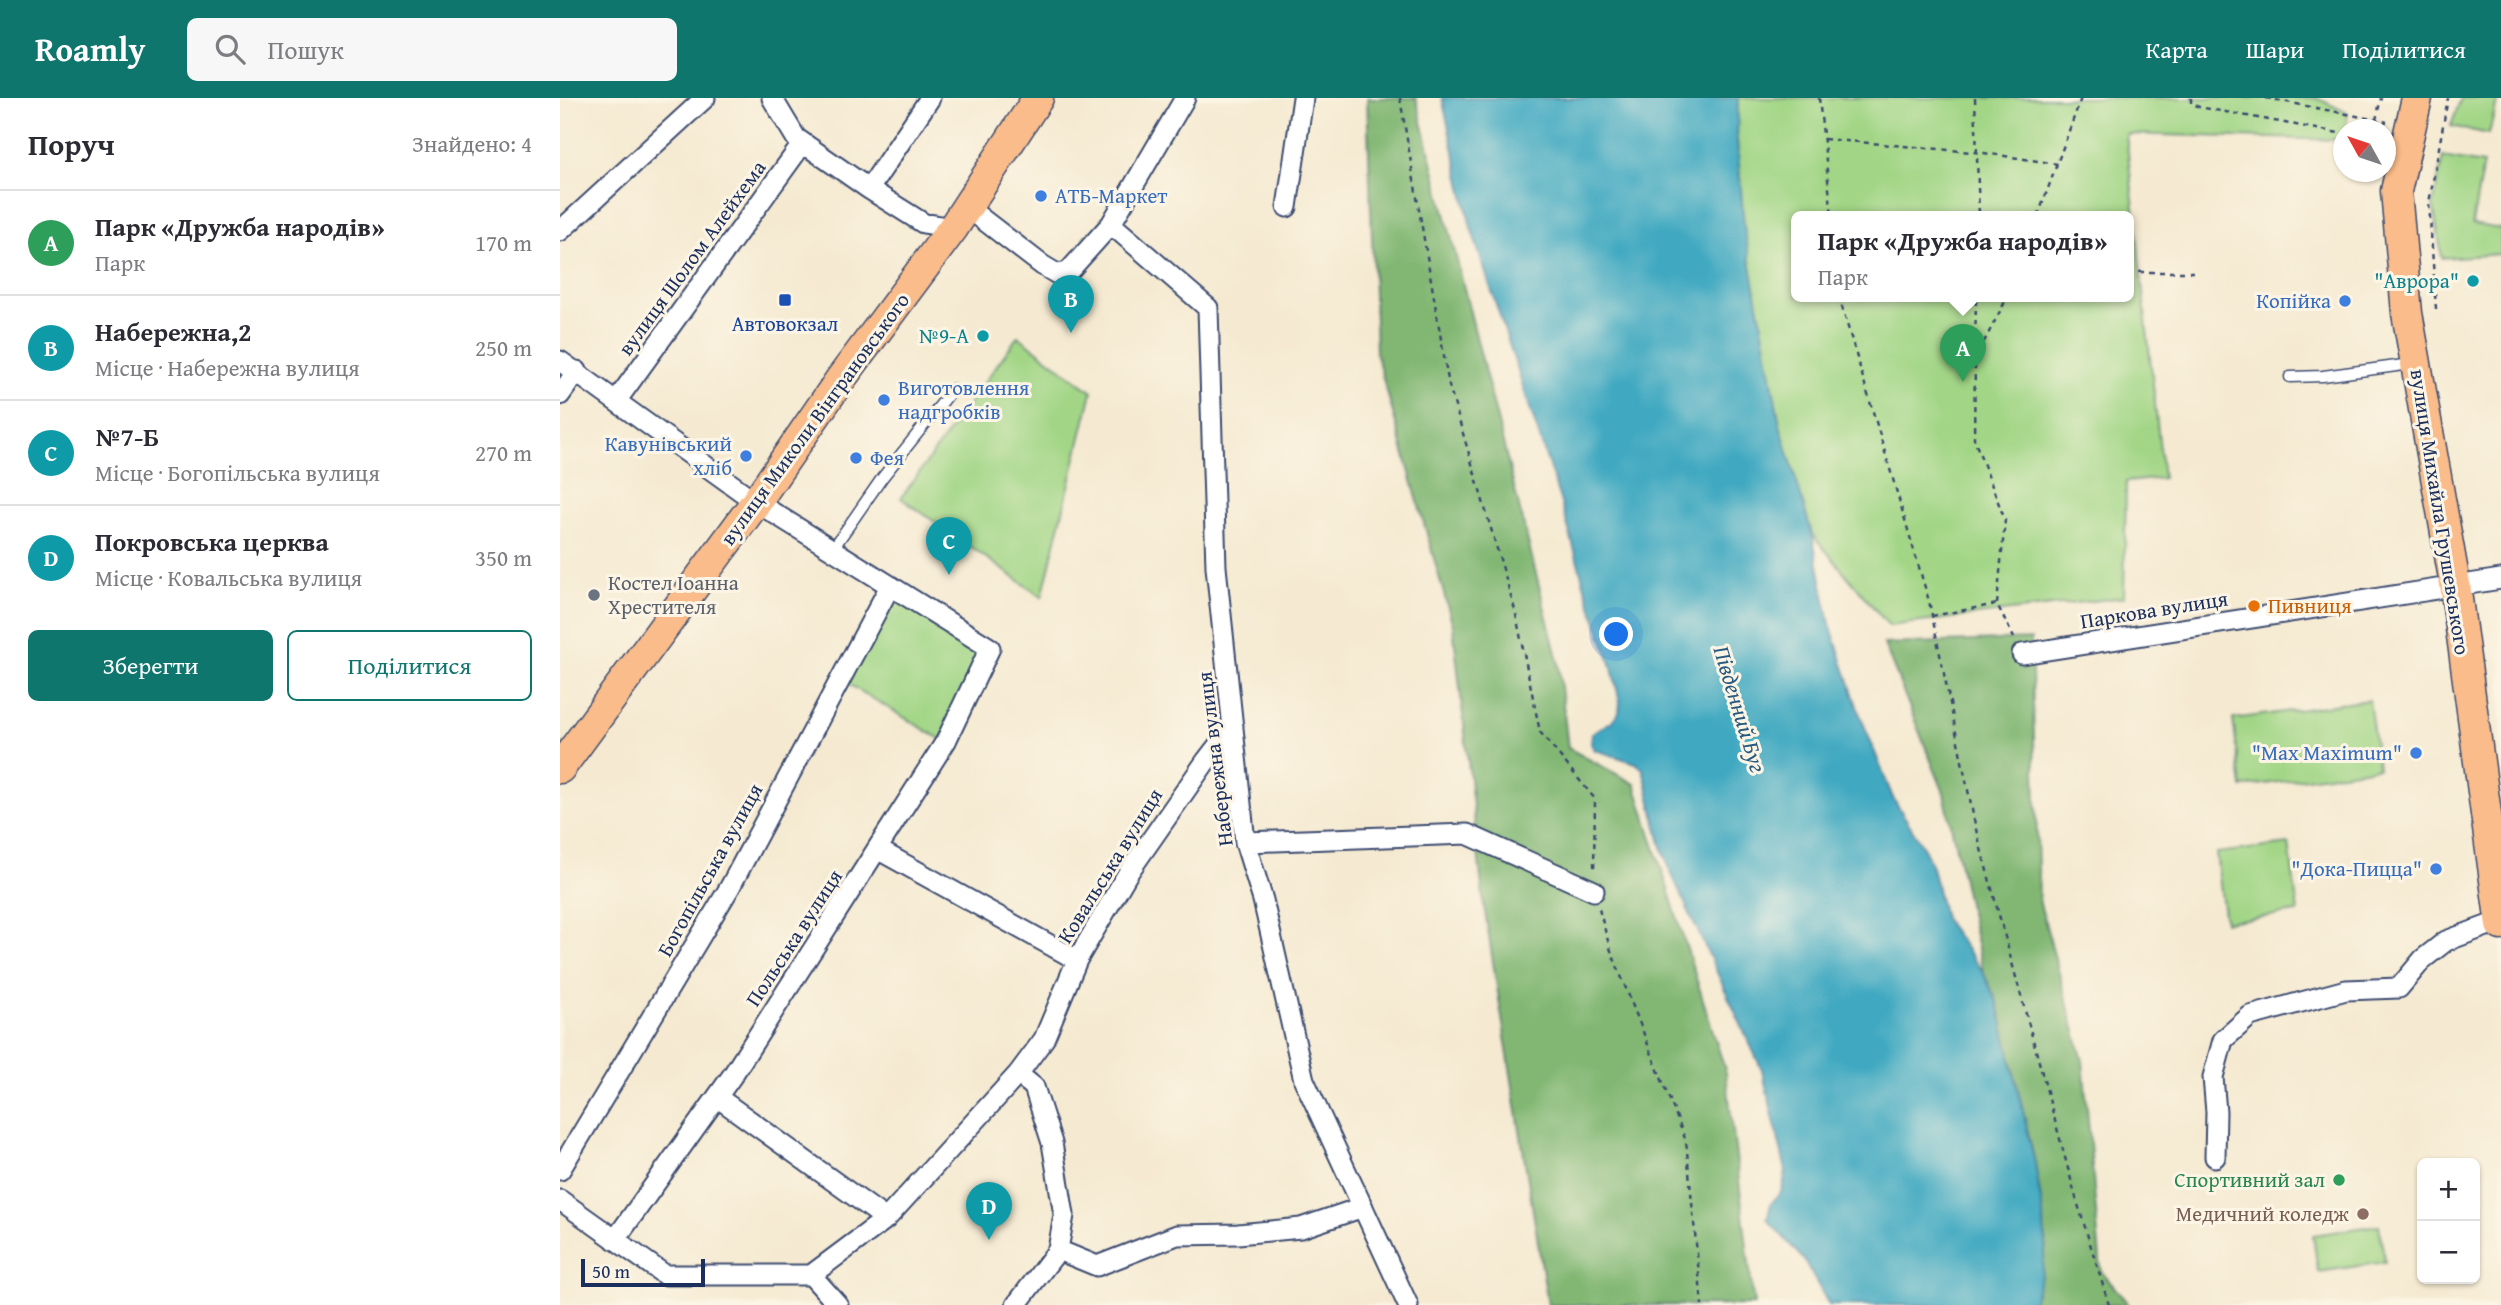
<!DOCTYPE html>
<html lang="uk">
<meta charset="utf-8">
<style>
:root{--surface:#fff;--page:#f7f7f7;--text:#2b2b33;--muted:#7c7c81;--line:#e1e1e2;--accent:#0f766e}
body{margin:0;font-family:"Gentium Book Plus",serif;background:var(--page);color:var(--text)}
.controls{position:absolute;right:21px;bottom:21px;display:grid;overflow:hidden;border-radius:10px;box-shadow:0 2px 5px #0004}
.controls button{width:63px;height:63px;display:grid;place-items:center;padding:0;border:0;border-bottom:2px solid var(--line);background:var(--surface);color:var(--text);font:35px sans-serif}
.compass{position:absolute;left:1773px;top:21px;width:63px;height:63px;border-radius:50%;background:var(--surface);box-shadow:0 2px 5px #0004;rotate:310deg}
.scale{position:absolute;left:21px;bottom:18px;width:124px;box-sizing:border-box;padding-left:7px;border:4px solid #1b2f5e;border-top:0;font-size:19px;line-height:24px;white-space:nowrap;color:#1b2f5e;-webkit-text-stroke:5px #fcf5e5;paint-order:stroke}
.you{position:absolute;left:1057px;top:537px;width:24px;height:24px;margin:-18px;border:5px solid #fff;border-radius:50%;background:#1a73e8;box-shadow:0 0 0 10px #1a73e833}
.badge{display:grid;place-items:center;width:46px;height:46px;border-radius:50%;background:var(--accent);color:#fff;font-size:23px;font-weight:700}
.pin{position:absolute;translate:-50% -58px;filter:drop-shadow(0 2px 4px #0008)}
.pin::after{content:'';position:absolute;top:37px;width:24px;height:21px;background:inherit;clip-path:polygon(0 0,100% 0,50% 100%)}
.popup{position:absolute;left:1231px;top:113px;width:343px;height:91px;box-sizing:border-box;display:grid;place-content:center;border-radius:10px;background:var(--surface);filter:drop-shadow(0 2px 5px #0005);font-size:23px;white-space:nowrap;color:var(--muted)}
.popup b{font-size:26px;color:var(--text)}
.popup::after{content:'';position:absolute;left:50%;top:100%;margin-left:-14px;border:14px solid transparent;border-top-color:var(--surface)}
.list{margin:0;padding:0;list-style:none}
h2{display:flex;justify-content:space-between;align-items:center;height:91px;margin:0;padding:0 28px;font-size:30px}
h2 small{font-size:23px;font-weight:400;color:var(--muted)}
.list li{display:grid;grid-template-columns:46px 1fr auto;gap:21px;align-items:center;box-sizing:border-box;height:105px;padding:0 28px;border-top:2px solid var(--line)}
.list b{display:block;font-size:26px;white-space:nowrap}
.list p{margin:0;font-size:23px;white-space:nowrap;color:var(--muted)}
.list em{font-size:23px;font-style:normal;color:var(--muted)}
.actions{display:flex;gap:14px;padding:21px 28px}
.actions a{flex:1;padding:16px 0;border:2px solid var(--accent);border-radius:10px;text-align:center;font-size:24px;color:var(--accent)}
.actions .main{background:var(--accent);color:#fff}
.icon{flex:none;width:38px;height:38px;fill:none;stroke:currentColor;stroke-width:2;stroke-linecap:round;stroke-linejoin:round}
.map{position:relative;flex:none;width:1941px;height:1207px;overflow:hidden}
header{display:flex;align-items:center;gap:42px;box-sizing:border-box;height:98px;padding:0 35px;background:var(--accent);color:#fff}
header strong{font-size:33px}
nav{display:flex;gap:38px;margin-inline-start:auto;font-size:24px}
.search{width:490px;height:63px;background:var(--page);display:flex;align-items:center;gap:18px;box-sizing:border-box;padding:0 24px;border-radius:10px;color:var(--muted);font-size:26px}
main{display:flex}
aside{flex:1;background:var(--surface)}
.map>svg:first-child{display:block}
.green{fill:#a2d686;stroke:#5e8272;stroke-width:2;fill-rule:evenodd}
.forest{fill:#81b773;stroke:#4e7368;stroke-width:2}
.water{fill:#41a9c1;stroke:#2e6c90;stroke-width:2}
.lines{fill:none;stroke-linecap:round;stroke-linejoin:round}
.service-casing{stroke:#3c4b6f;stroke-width:13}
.minor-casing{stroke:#3c4b6f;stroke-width:23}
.primary-casing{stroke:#3c4b6f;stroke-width:33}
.path{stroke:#3c4b6f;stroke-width:2.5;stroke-dasharray:5 5;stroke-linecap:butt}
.service{stroke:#fff;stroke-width:10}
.minor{stroke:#fff;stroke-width:19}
.primary{stroke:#f9bc8a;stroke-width:30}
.shop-dot{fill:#3f7fe0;stroke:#fcf5e5;stroke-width:2.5}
.culture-dot{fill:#0f9aa8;stroke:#fcf5e5;stroke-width:2.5}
.transit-dot{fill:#1a4fb4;stroke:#fcf5e5;stroke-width:2.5}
.worship-dot{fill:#6b7280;stroke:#fcf5e5;stroke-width:2.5}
.food-dot{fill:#e8710a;stroke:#fcf5e5;stroke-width:2.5}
.leisure-dot{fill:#2e9e5b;stroke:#fcf5e5;stroke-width:2.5}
.education-dot{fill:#8d6e63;stroke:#fcf5e5;stroke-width:2.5}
.labels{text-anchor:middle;stroke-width:6;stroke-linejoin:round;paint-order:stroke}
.shop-label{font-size:21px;fill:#366cbe;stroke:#fcf5e5;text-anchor:end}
.street-label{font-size:21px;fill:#1b2f5e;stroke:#fcf5e5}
.culture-label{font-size:21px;fill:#0d838f;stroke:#fcf5e5;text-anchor:end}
.transit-label{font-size:21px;fill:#164399;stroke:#fcf5e5}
.worship-label{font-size:21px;fill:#5b616d;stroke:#fcf5e5;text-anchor:start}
.food-label{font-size:21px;fill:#c56008;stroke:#fcf5e5;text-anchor:start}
.leisure-label{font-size:21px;fill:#27864d;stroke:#fcf5e5;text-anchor:end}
.education-label{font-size:21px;fill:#785e54;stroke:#fcf5e5;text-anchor:end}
.water-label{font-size:23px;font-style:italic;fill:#285a81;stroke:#fcf5e5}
</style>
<header>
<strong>Roamly</strong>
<div class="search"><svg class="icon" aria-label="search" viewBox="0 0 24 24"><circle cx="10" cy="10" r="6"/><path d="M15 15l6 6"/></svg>Пошук</div>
<nav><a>Карта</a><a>Шари</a><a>Поділитися</a></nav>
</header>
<main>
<aside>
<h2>Поруч<small>Знайдено: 4</small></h2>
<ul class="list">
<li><span class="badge" style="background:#2e9e5b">A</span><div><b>Парк «Дружба народів»</b><p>Парк</p></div><em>170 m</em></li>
<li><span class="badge" style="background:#0f9aa8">B</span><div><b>Набережна,2</b><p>Місце · Набережна вулиця</p></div><em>250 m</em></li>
<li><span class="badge" style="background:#0f9aa8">C</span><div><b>№7-Б</b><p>Місце · Богопільська вулиця</p></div><em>270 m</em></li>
<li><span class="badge" style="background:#0f9aa8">D</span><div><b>Покровська церква</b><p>Місце · Ковальська вулиця</p></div><em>350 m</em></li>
</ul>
<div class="actions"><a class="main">Зберегти</a><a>Поділитися</a></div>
</aside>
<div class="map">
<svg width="1941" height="1207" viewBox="0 0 1941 1207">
<rect width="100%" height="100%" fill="#fcf5e5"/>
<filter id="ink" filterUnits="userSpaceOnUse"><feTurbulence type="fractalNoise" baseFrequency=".0143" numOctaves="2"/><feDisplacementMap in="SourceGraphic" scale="14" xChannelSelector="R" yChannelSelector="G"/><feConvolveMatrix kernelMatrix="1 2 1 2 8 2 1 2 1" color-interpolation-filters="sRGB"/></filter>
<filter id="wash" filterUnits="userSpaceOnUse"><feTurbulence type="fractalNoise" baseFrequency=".00686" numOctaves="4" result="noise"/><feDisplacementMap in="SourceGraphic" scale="28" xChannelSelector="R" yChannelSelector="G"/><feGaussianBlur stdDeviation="1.57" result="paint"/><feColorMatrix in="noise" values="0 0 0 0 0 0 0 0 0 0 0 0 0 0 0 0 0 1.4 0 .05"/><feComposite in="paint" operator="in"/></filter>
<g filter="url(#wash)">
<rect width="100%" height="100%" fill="#f5ead1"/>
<!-- green -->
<path class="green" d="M1178 0H1757L1788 15 1783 42 1566 36 1603 380 1566 384 1564 499 1329 528 1252 436 1220 327 1184 129 1177 42ZM1237 118H1569V198H1237Z
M1901 0H1938L1929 36 1891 28Z
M1883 59 1923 66 1912 126 1941 131V156L1882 160 1873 106Z
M458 238 532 294 482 499 341 400Z
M332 496 425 551 382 642 285 584Z
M1809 602 1818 670 1682 689 1673 621Z
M1729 746 1738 814 1665 824 1656 755Z
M1819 1127 1825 1164 1758 1174 1753 1137Z"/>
<!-- forest -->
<path class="forest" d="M807 0H856L998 563 1008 650 1075 686 1166 975 1194 1207H988L924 808 893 528 816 255Z
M1471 541 1479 802 1523 963 1541 1173 1569 1207H1472L1482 1109 1475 1065 1438 906 1423 874 1384 695 1324 546Z"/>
<!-- water -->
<path class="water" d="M882 0H1178L1177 42 1184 129 1220 327 1252 436 1270 526 1299 614 1333 700 1365 752 1372 769 1384 820 1423 874 1438 906 1475 1065 1482 1109 1486 1146 1482 1176 1472 1207H1269L1244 1162 1207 1121 1211 1106 1222 1092 1226 1073 1202 972 1111 775 1101 746 1083 671 1076 665 1035 652 1031 646 1032 635 1051 624 1059 614 1060 604 1051 566 1026 493 1003 411 911 130Z"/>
</g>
<g filter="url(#ink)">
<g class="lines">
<!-- service casing -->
<g class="service-casing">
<path id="service" d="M1730 279 1763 278 1851 266
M272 452 322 380 393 291"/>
</g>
<!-- minor casing -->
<g class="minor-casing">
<path id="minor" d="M212 0 236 40 309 91 370 0
M309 91 363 125 393 130
M727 109 743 0
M408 110 482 167 497 176 508 174 551 126 648 210 656 469 685 744 703 802 744 982 848 1207
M551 126 625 0
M0 133 145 0
M0 263 196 404 430 550 386 643 317 751 172 978 55 1142
M0 297 17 273
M57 302 243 45
M1462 556 1941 481
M685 744 907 736 1034 793
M317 751 517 862
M157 999 326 1121
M1655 1059 1656 1014 1653 979 1663 942 1690 918 1786 892 1839 890 1863 861 1886 843 1940 823
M0 1072 170 789 330 488
M0 1102 105 1177H251
M498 1152 537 1168 617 1137 678 1136 741 1130 803 1109
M251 1177 326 1121 458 976 484 941 517 862 568 775 646 663 673 628
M251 1177 278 1207
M456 1207 498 1152 504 1117 492 1045 474 989 458 976"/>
</g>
<!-- primary casing -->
<g class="primary-casing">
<path id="primary" d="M1857 0 1836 93 1847 215 1895 486 1941 827
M0 670 196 404 280 282 393 130 478 0"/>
</g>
<!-- path -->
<path class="path" d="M840 0 889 288 955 512 980 634 1035 701 1034 773
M1259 0 1272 118
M1415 0 1419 118
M1631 0V5L1639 9 1784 36
M1706 0 1827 24
M1816 22 1821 0
M1264 41 1424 55 1498 66
M1478 118 1521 0
M1569 174H1633
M1280 198 1282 209 1369 503 1417 736 1516 1100 1549 1207
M1876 211 1869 105 1888 0
M1415 257 1416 198
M1437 506 1445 422 1414 341 1415 261 1448 198
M1372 518 1437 506 1454 540
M1039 811 1050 850 1126 1043 1142 1207"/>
<!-- service -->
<use href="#service" class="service"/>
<!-- minor -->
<use href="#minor" class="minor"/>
<!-- primary -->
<use href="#primary" class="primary"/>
</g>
</g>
<!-- markers -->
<g class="shop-dot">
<circle cx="481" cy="98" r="7"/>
<circle cx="1785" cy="203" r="7"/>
<circle cx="324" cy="302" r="7"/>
<circle cx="186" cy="358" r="7"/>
<circle cx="296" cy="360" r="7"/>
<circle cx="1856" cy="655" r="7"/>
<circle cx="1876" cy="771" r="7"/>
</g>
<g class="culture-dot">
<circle cx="1913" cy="183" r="7"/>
<circle cx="423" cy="238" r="7"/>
</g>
<rect class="transit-dot" x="218" y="195" width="14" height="14" rx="3.5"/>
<circle class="worship-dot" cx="34" cy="497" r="7"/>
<circle class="food-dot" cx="1694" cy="508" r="7"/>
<circle class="leisure-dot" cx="1779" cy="1082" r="7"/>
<circle class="education-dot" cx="1803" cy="1116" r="7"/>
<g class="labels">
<!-- shop labels -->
<g class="shop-label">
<text x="495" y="105" text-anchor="start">АТБ-Маркет</text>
<text x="1771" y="210">Копійка</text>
<text x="338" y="297" text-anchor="start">Виготовлення<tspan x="338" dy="24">надгробків</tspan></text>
<text x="172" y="353">Кавунівський<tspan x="172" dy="24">хліб</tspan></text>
<text x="310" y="367" text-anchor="start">Фея</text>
<text x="1842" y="662">"Max Maximum"</text>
<text x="1862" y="778">"Дока-Пицца"</text>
</g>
<!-- street labels -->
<g class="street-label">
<text transform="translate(132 160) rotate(-54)" y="7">вулиця Шолом Алейхема</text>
<text transform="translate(255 321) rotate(-54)" y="7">вулиця Миколи Вінграновського</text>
<text transform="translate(1880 414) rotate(81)" y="7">вулиця Михайла Грушевського</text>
<text transform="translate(1594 512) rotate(-9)" y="7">Паркова вулиця</text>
<text transform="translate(655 661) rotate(-97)" y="7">Набережна вулиця</text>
<text transform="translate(550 768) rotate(-58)" y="7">Ковальська вулиця</text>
<text transform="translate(150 772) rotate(-61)" y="7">Богопільська вулиця</text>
<text transform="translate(234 840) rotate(-57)" y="7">Польська вулиця</text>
</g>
<!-- culture labels -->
<g class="culture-label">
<text x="1899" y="190">"Аврора"</text>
<text x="409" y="245">№9-А</text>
</g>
<!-- transit labels -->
<g class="transit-label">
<text x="225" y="233">Автовокзал</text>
</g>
<!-- worship labels -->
<g class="worship-label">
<text x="48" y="492">Костел Іоанна<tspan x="48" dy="24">Хрестителя</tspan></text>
</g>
<!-- food labels -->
<g class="food-label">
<text x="1708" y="515">Пивниця</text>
</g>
<!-- leisure labels -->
<g class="leisure-label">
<text x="1765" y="1089">Спортивний зал</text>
</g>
<!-- education labels -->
<g class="education-label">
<text x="1789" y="1123">Медичний коледж</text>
</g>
<!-- water labels -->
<g class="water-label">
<text transform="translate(1180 611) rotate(73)" y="8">Південний Буг</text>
</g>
</g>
</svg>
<div class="controls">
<button>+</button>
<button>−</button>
</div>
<svg class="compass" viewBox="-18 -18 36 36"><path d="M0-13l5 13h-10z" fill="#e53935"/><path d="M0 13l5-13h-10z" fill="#7c7c81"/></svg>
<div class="scale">50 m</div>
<div class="you"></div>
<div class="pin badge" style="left:1403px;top:284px;background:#2e9e5b">A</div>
<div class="popup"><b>Парк «Дружба народів»</b>Парк</div>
<div class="pin badge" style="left:511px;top:235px;background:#0f9aa8">B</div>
<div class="pin badge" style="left:389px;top:477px;background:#0f9aa8">C</div>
<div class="pin badge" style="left:429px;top:1142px;background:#0f9aa8">D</div>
</div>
</main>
